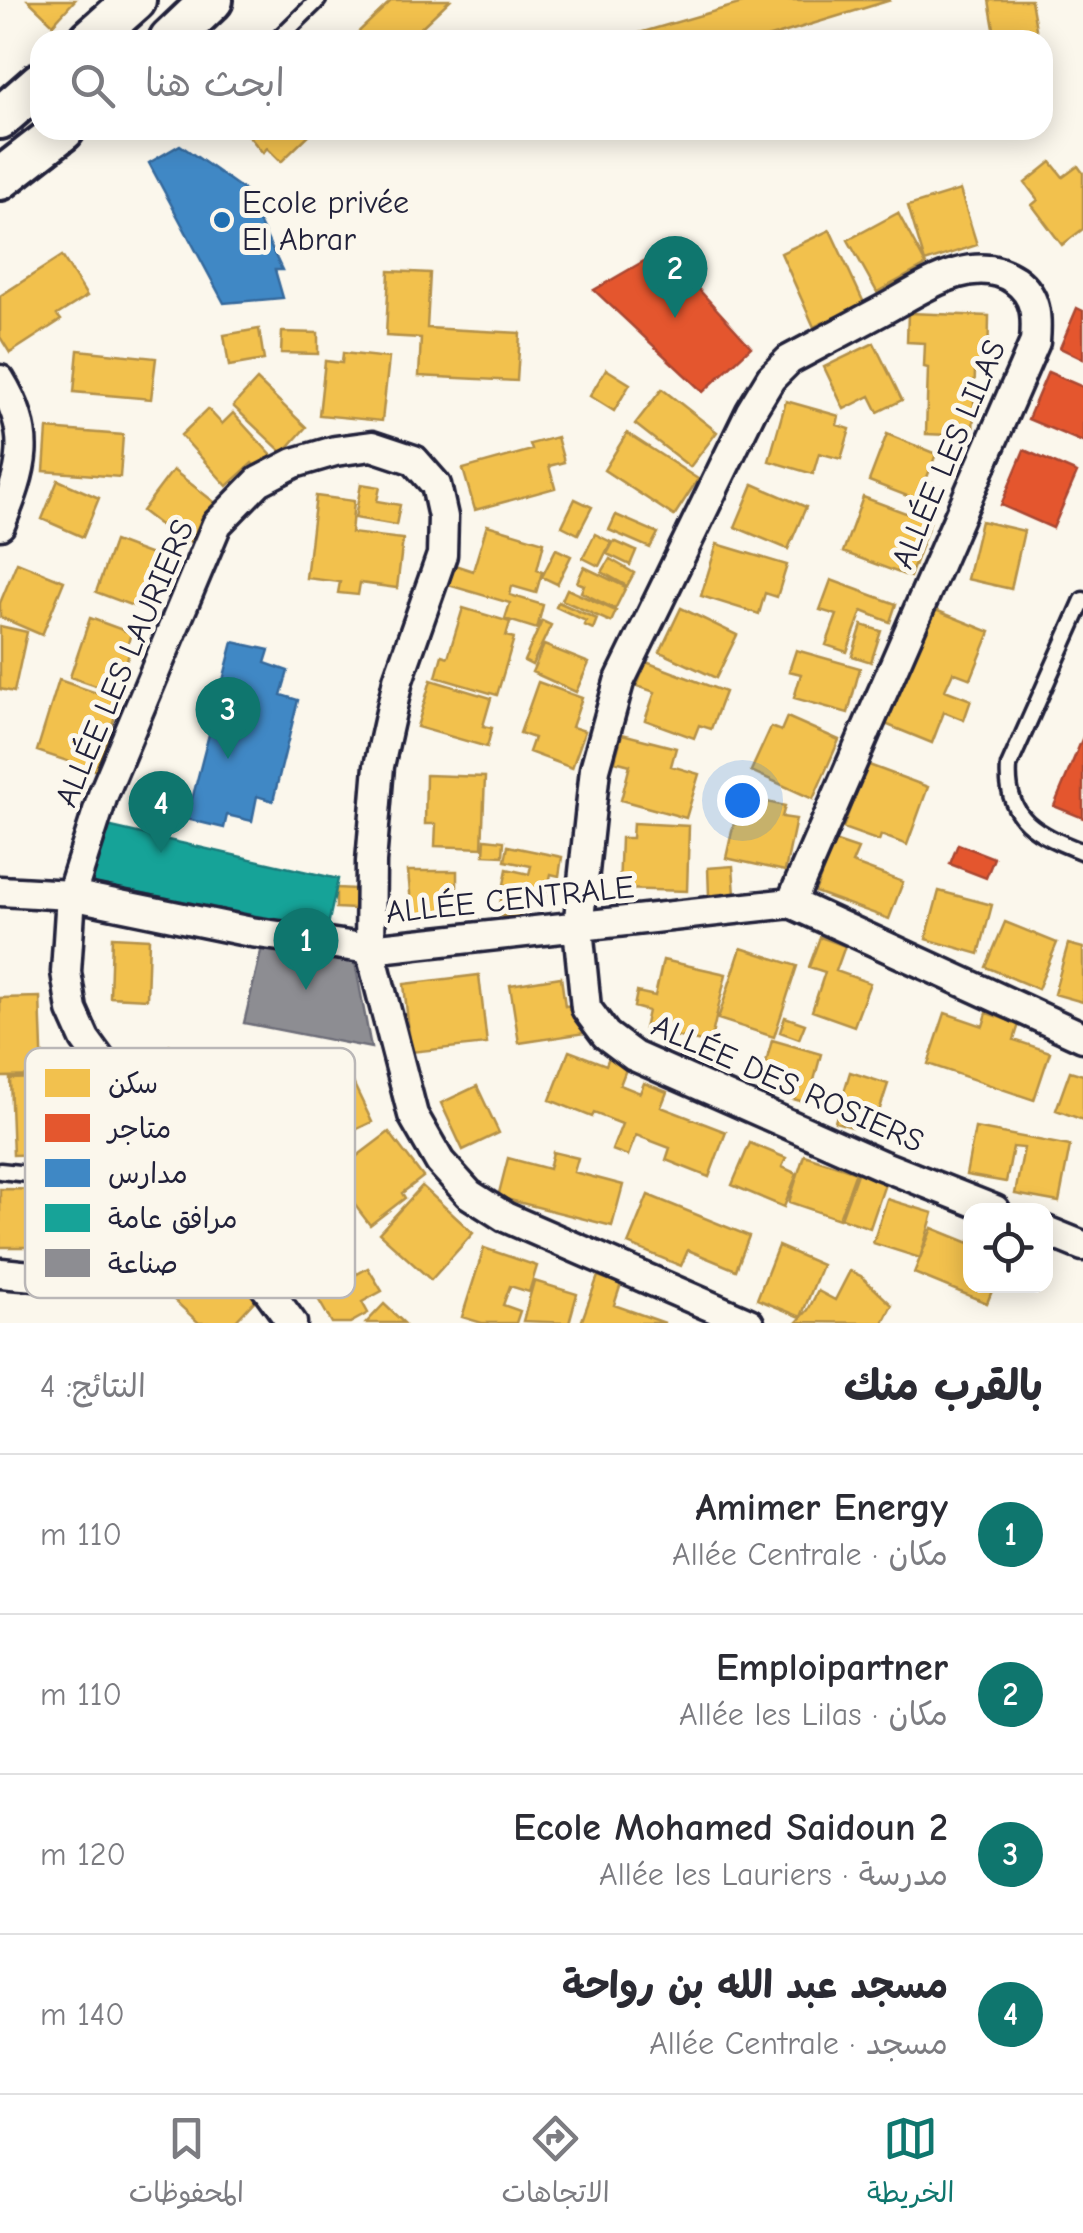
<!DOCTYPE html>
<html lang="ar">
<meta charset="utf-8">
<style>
:root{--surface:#fff;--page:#f7f7f7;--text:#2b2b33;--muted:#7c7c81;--line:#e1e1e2;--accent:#0f766e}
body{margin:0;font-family:"Comic Neue","Playpen Sans Arabic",sans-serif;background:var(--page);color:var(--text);direction:rtl}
.controls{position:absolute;right:30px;bottom:30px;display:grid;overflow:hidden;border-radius:20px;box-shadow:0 5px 25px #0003}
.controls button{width:90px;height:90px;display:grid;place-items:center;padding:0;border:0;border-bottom:2px solid var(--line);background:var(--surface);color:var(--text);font:50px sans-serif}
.you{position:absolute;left:742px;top:800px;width:35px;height:35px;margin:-25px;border:8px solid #fff;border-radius:50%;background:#1a73e8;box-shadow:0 0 0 15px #1a73e833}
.badge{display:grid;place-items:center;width:65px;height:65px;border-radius:50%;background:var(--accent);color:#fff;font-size:32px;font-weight:700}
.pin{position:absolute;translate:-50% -82px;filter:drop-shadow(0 2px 5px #0008)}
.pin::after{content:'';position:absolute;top:52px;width:35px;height:30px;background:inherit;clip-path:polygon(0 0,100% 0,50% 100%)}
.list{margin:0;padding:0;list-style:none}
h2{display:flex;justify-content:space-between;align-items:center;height:130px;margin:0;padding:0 40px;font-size:42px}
h2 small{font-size:32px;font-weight:400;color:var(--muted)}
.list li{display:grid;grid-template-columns:65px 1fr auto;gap:30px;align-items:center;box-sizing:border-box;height:160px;padding:0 40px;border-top:2px solid var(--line)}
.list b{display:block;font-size:38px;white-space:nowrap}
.list p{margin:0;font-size:32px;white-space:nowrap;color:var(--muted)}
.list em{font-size:32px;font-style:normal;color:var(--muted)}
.icon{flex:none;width:55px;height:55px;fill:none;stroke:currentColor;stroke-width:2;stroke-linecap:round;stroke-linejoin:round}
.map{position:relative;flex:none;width:1083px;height:1323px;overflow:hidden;direction:ltr}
.search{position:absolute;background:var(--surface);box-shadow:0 5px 25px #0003;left:30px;right:30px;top:30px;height:110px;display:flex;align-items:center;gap:25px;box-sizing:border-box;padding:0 35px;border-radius:30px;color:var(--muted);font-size:38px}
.sheet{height:770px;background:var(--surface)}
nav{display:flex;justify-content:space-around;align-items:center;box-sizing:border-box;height:140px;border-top:2px solid var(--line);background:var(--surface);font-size:28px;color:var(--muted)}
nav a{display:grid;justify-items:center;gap:5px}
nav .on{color:var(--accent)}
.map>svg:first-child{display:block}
.homes{fill:#f2c14e;stroke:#b49148;stroke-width:2.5}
.shops{fill:#e4572e;stroke:#aa4732;stroke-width:2.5}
.schools{fill:#3f88c5;stroke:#36699c;stroke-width:2.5}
.public{fill:#17a398;stroke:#1a7c7c;stroke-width:2.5}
.industry{fill:#8d8d92;stroke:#6d6d78;stroke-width:2.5}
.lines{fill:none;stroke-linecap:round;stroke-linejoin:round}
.service-casing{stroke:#22223b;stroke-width:21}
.minor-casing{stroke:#22223b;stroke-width:35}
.secondary-casing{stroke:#22223b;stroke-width:48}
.service{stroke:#fbf7ec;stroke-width:14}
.minor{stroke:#fbf7ec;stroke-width:28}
.secondary{stroke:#fbf7ec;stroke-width:40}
.poi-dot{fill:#1f6fb2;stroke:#fbf7ec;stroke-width:4}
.labels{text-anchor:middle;stroke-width:10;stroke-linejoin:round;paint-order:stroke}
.poi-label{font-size:32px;fill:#22223b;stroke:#fbf7ec;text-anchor:start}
.street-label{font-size:32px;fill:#22223b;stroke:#fbf7ec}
.key{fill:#fbf7ec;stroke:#bab7b7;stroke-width:2.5}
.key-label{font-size:28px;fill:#22223b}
</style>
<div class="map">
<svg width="1083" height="1323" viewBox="0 0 1083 1323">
<rect width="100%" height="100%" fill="#fbf7ec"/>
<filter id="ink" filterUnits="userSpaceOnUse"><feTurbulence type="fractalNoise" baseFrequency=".01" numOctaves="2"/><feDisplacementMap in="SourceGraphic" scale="20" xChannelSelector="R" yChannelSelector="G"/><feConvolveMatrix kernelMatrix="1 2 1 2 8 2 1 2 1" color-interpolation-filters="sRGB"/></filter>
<g filter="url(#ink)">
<!-- homes -->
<path class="homes" d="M28 0H75L53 24Z
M392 0H450L408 40H350Z
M753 0H891L760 40H641L639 33Z
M989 0H1031L1038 40H996Z
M254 130H314L281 162 267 148 263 153 248 135Z
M1051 162 1063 177 1078 166 1083 173V229L1062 245 1032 205 1038 200 1025 183Z
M960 190 977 245 925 262 908 206Z
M898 213 926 265 877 292 848 240Z
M830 230 864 303 814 327 781 253Z
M62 256 87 296 57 315 61 320 10 353 0 337V296Z
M389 271 430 273 427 328 520 333 517 381 419 376 421 338 386 336Z
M908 313 989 316 988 370H975L973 436 926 434 928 368 924 367 925 343 907 342Z
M259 329 264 360 229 366 224 335Z
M282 332 318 333V354L281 353Z
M874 343 902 400 878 412 870 396 844 409 824 367Z
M78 350 156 358 151 399 74 392Z
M343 353 389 358 382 421 319 415 325 361 342 363Z
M606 369 630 384 614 411 590 396Z
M257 380 306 427 283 453 233 406Z
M662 389 717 432 690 467 635 424Z
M786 401 839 416 837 425 850 429 841 459 819 453 813 474 769 461Z
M208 409 222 424 233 413 273 457 258 471 252 463 227 486 181 435Z
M47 429 123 435 120 477 44 471Z
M627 433 698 479 674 516 604 470Z
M887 434 936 454 926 480 943 487 935 507 869 481Z
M557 437 564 462 549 466 555 488 475 510 463 469 532 450 530 444Z
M173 470 218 505 186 545 142 511Z
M58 480 99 498 83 537 42 519Z
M361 484 380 487 377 501 400 505 396 525 355 518Z
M753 484 806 507 788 549 735 527Z
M316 496 354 501 351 533 403 539 397 588 360 583 358 595 338 593 340 582 306 578Z
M863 497 930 522 910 577 843 552Z
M575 499 592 507 578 534 562 526Z
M616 515 658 533 650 548 609 530Z
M981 521 1024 531 1011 589 967 579Z
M487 525 544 542 537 570 542 572 536 593 512 586 510 595 543 605 537 629 505 619 510 603 448 585 455 565 473 571Z
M595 534 611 542 599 566 583 558Z
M114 541 165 560 146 611 96 592Z
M614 541 636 551 630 565 607 554Z
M717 544 787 565 777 597 765 593 759 614 701 596Z
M556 549 571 556 557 584 542 577Z
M610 559 634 573 627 586 602 572Z
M17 562 64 581 42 635 0 617V603Z
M584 567 626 587 615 609 581 592 584 585 577 582Z
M831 580 896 604 890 622 862 611 847 652 826 645 837 615 820 610Z
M567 589 616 611 611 622 562 600Z
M558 602 597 619 593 629 584 625 586 621 556 607Z
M928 607 990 632 971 679 953 672 945 690 971 700 964 720 944 712 932 743 878 721Z
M463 608 510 622 506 636 514 638 497 695 436 677 442 655 448 657Z
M681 608 737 635 716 678 660 652Z
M90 618 131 633 126 650 130 651 116 693 70 677Z
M542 621 551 625 532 665 524 661Z
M862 625 881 631 871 662 852 656Z
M0 626 27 632 14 692 0 689Z
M544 645 589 663 576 692 532 672Z
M796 650 860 668 848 713 794 698 801 674 789 671Z
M646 662 725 692 711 729 699 725 694 738 645 720 655 692 637 686Z
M59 680 120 701 97 771 37 751Z
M431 680 491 698 483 726 492 728 487 747 417 727Z
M538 682 582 698 572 727 585 731 572 768 529 752 534 738 520 733Z
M787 717 839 740 813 799 751 771 771 727 781 731Z
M622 734 676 748 671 766 699 774 686 818 621 800 630 765 615 761Z
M861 762 928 787 907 845 881 835 879 841 843 828 853 800 848 798Z
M426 775 485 777 482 848 435 846 436 824H425Z
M740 796 785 806 782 817 796 819 785 871 726 858Z
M633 823 689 826 687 891 619 889 621 838H632Z
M485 839 504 841 503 856 484 855Z
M834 841 858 849 852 863 903 882 889 919 815 892Z
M508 846 562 857 559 876 551 874 544 905 523 901 519 919 498 915 507 869 529 874 531 866 505 861Z
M733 866 735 895 709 896 708 868Z
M408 871H457V914H412Z
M336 888 355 889 354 909 336 908Z
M939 891 992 905 979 954 926 939Z
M1005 922 1057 943 1038 989 986 967Z
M112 937 149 939 147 999 110 997Z
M820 937 845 946 836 971 870 983 854 1026 812 1011 825 972 809 967Z
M1068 944 1083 948V1002L1054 994Z
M741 948 797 966 774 1037 718 1019Z
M663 960 726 974 710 1044 644 1029 648 1011 634 1007 637 992 655 996Z
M479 975 487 1044 411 1052 404 984Z
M561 977 565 1006 581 1004 585 1033 519 1043 510 985Z
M40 997 43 1076 0 1077V998Z
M945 1013 983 1026 987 1013 1019 1024 1014 1040 1050 1052 1034 1100 928 1064Z
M785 1017 805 1024 799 1039 780 1032Z
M772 1040 821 1054 808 1103 759 1090Z
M170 1045 241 1062 232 1100 160 1085Z
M569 1051 606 1065 609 1057 628 1064 620 1085 640 1093 644 1083 667 1092 661 1107 726 1132 709 1177 666 1160 670 1148 636 1135 628 1156 612 1150 622 1124 594 1113 592 1117 550 1100Z
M347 1070 372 1122 315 1149 290 1097Z
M1070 1071 1083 1075V1120L1056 1110Z
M850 1072 888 1084 872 1133 835 1122Z
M67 1077 71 1153 13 1155 10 1079Z
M477 1086 499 1133 463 1150 441 1103Z
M975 1128 1070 1146 1059 1202 1015 1194 1024 1148 1013 1147 1006 1182 966 1175Z
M389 1132 423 1177 402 1193 405 1198 370 1225 332 1175Z
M750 1143 786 1158 782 1167 797 1174 784 1207 732 1185Z
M553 1152 578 1158 574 1172 623 1185 612 1226 498 1197 508 1158 549 1169Z
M804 1155 856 1172 839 1219 789 1202Z
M859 1168 887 1178 870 1228 841 1218Z
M422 1186 473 1233 431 1280 379 1233Z
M0 1189 59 1190 57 1247H0Z
M648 1195 749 1236 736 1270 688 1250 681 1266 628 1244Z
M887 1199 933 1213 920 1258 873 1243Z
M932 1228 969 1243 970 1240V1286H994L987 1303 914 1273Z
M778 1246 822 1265 801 1317 757 1299Z
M342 1248 357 1274 368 1268 382 1291 362 1302 368 1313 350 1323H332L302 1271Z
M484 1248 537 1266 529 1292 510 1286 503 1305 520 1311 516 1323H482L462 1317Z
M213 1256 257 1298 234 1323H199L173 1299Z
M850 1271 861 1276 892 1305 883 1323 797 1322 808 1310 818 1291 835 1300Z
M598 1276 621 1284 614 1305 665 1323H581Z
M534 1281 577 1294 569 1323 523 1321Z
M384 1304 404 1323H366Z"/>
<!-- shops -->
<path class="shops" d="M663 250 751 347 703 392 594 290Z
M1077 308 1083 311V359L1060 348Z
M1048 372 1083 387V442L1028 419Z
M1024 450 1077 473 1053 528 1001 505Z
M1083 737V818L1054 806Z
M958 844 994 858 986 878 950 864Z"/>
<!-- schools -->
<path class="schools" d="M180 145 244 190 282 270H275L283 298 224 303 149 163Z
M233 642 269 650 265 663 288 671 281 695 298 700 273 801 257 796 252 821 227 815 224 828 187 819Z"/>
<!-- public -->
<path class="public" d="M107 826 338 879 327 930 92 883Z"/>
<!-- industry -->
<path class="industry" d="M264 939 354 957 371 1048 244 1023Z"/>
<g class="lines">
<!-- service casing -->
<g class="service-casing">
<path id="service" d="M277 40 318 0
M1083 600 1009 766C1005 821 1038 834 1083 852
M0 1171 56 1177 183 1171"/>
</g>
<!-- minor casing -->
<g class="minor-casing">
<path id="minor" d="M0 380C34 435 23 469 0 525
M0 891 71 895 251 932 370 949 791 903
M791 903 1035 342C1037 317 1037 296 1015 280 972 250 918 292 879 312 849 328 819 344 789 360L771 378 751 411 619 682 595 769 578 928 586 1008 606 1035 634 1056 881 1165 995 1210
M791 903 1083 1037
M1046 1231 1083 1246
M0 1273C40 1276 89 1285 126 1267 157 1253 183 1227 210 1206
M292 1323 85 1039 72 1010 66 972 71 895 103 795 217 524 259 481 294 463 335 451 372 446 414 460 436 485 443 517 442 555 398 680 379 766 371 862 370 949 413 1115 440 1162 469 1194 505 1217 749 1323"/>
</g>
<!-- secondary casing -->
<g class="secondary-casing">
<path id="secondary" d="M90 40 135 0
M170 40 212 0
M0 118 40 83
M0 179 63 130"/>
</g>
<!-- service -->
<use href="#service" class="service"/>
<!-- minor -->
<use href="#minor" class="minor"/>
<!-- secondary -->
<use href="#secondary" class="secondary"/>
</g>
</g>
<!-- markers -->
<circle class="poi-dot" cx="222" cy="220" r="10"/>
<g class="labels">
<!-- poi labels -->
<g class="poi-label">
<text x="242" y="213">Ecole privée<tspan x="242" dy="37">El Abrar</tspan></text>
</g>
<!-- street labels -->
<g class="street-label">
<text transform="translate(948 454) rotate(-67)" y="11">ALLÉE LES LILAS</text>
<text transform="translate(124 663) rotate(-67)" y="11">ALLÉE LES LAURIERS</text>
<text transform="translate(510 899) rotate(-6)" y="11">ALLÉE CENTRALE</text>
<text transform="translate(788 1083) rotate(24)" y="11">ALLÉE DES ROSIERS</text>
</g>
</g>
<!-- legend -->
<rect x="25" y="1048" width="330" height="250" rx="15" class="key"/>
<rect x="45" y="1069" width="45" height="28" fill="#f2c14e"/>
<rect x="45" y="1114" width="45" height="28" fill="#e4572e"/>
<rect x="45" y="1159" width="45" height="28" fill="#3f88c5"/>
<rect x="45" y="1204" width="45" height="28" fill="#17a398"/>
<rect x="45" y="1249" width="45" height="28" fill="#8d8d92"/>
<g class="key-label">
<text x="108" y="1093">سكن</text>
<text x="108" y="1138">متاجر</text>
<text x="108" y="1183">مدارس</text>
<text x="108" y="1228">مرافق عامة</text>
<text x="108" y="1273">صناعة</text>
</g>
</svg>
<div class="controls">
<button><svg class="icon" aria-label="locate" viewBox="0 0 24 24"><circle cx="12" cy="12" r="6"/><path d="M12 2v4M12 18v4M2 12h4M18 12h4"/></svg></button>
</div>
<div class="you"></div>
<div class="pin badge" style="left:306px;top:990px">1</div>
<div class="pin badge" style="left:675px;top:318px">2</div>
<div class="pin badge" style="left:228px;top:759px">3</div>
<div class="pin badge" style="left:161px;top:853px">4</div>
<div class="search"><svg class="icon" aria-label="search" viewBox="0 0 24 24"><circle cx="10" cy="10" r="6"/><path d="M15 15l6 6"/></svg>ابحث هنا</div>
</div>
<section class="sheet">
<h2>بالقرب منك<small>النتائج: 4</small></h2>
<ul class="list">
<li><span class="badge">1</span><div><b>Amimer Energy</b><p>مكان · Allée Centrale</p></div><em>110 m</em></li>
<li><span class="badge">2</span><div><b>Emploipartner</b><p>مكان · Allée les Lilas</p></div><em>110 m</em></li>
<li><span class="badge">3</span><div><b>Ecole Mohamed Saidoun 2</b><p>مدرسة · Allée les Lauriers</p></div><em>120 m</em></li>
<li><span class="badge">4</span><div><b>مسجد عبد الله بن رواحة</b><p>مسجد · Allée Centrale</p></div><em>140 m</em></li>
</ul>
</section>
<nav>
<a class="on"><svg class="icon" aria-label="map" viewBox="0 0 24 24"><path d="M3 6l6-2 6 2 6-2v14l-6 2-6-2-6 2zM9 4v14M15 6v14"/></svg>الخريطة</a>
<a><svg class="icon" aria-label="directions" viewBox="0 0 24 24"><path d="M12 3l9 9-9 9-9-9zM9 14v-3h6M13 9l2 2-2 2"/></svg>الاتجاهات</a>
<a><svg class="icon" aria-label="saved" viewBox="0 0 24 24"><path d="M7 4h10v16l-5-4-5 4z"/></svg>المحفوظات</a>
</nav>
